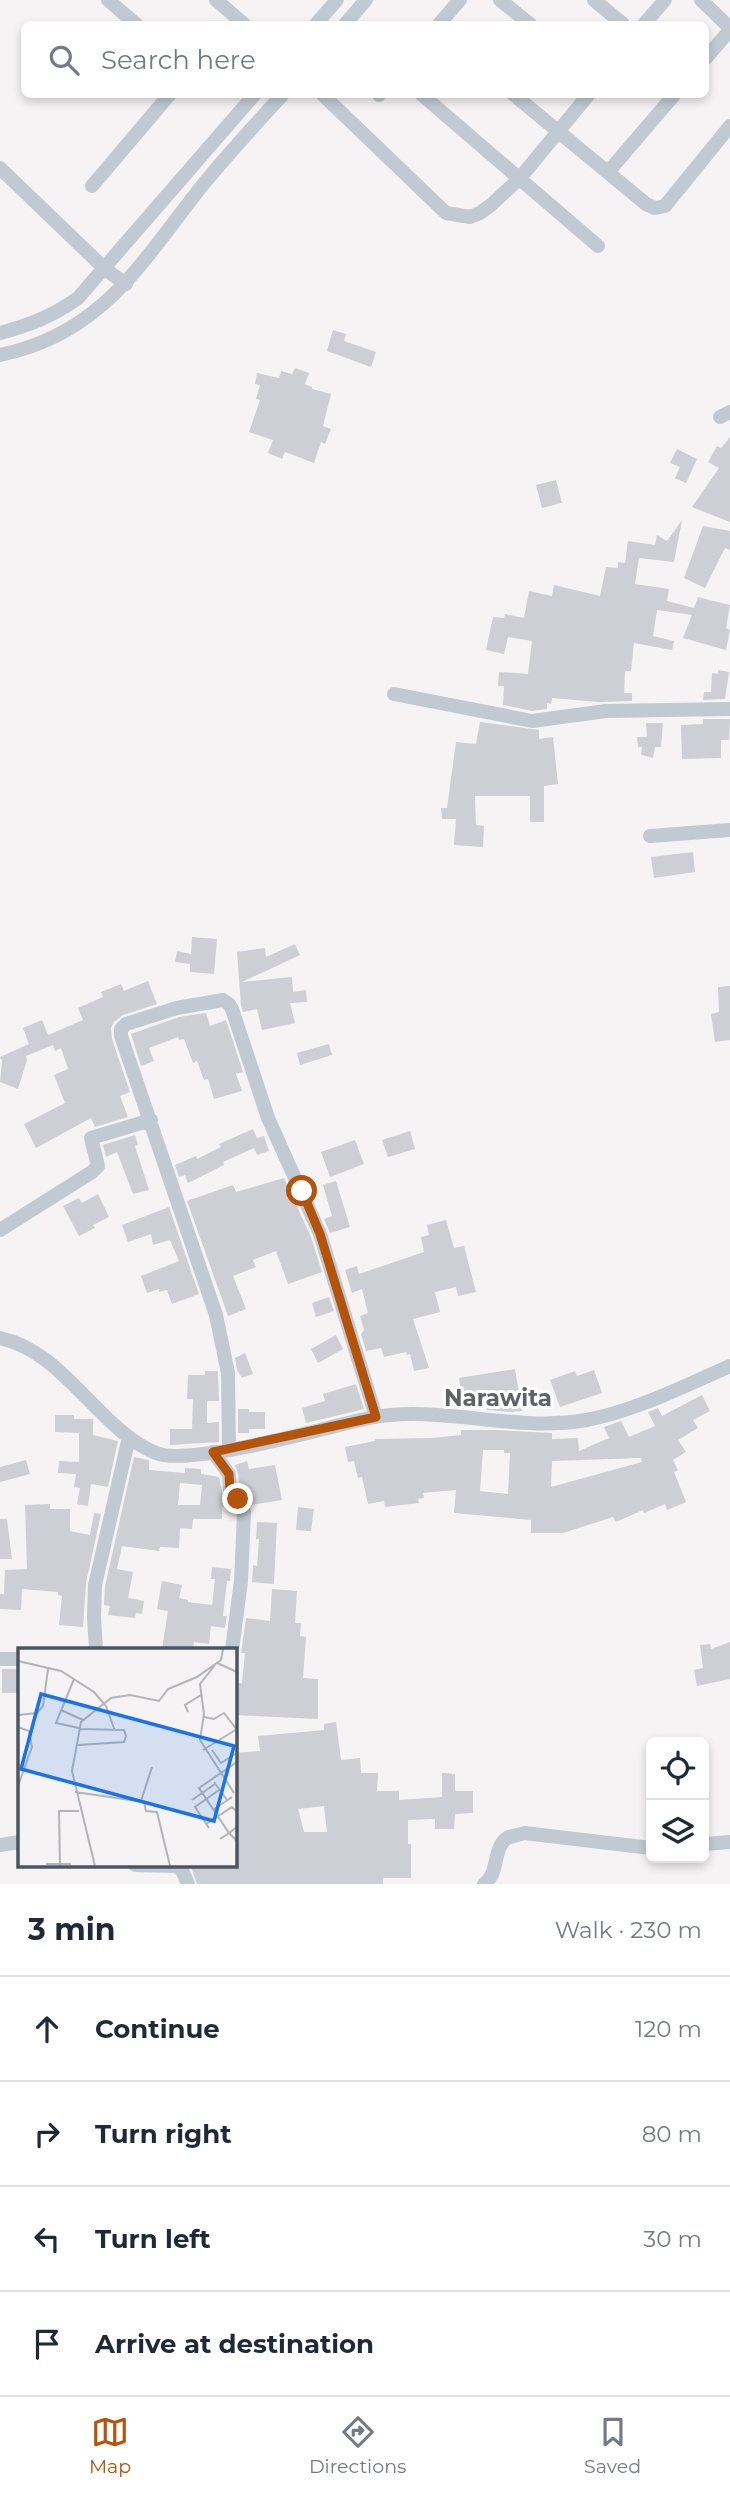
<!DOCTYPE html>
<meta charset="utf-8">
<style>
:root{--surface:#fff;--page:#f2f2f3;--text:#1f2937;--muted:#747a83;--line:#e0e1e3;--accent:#b45309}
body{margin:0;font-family:Montserrat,sans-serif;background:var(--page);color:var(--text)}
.controls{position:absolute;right:21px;bottom:21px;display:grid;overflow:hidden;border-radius:10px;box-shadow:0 4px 10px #0003}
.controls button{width:63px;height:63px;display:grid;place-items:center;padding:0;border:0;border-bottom:2px solid var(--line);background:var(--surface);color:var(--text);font:35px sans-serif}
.stop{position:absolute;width:21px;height:21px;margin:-16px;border:5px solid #b45309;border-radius:50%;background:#fff}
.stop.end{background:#b45309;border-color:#fff;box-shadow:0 2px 7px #0008}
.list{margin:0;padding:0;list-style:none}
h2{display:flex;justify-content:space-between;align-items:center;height:91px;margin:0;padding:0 28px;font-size:30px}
h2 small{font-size:23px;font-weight:400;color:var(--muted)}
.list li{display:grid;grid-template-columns:46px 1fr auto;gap:21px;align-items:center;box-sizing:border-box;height:105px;padding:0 28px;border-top:2px solid var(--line)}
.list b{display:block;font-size:26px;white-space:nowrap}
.list em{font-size:23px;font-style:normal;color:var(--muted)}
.icon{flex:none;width:38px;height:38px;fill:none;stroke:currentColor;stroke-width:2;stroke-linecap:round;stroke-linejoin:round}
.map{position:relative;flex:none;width:730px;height:1884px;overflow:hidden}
.search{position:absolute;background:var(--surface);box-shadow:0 4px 10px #0003;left:21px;right:21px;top:21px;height:77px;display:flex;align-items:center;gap:18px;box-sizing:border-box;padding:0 24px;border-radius:10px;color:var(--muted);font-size:26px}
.sheet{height:511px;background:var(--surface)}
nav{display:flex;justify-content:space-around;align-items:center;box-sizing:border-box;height:98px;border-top:2px solid var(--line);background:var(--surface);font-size:19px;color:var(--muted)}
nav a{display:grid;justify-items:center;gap:4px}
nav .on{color:var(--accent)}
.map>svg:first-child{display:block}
.building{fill:#cdcfd5;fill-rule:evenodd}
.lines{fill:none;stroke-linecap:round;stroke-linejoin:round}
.minor{stroke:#c1cad2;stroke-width:14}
.route{stroke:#b45309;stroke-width:9}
.labels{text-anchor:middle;stroke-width:6;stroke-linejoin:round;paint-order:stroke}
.quarter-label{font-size:23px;font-weight:bold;fill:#5f6368;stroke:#fff}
.inset-road{fill:none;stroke:#b1b4b9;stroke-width:2}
.view{fill:#1a73e8;fill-opacity:0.15;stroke:#1a73e8;stroke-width:3.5}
.inset-edge{fill:none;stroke:#4a5661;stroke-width:3.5}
</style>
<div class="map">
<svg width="730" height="1884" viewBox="0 0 730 1884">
<rect width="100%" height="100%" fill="#f5f3f3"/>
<!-- building -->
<path class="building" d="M333 330 346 334 344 341 376 352 371 367 327 351Z
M295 368 309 373 305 384 312 387V389L331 394 323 426 331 429 325 444 321 442 314 463 285 452 282 459 268 453 273 440 249 432 260 400 256 399 260 385 255 384 257 373 279 378 281 371 292 374Z
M730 437V522L692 507 719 468 708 462 717 446 721 448Z
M677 449 697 459 686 483 675 478 680 467 670 463Z
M556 480 562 503 542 508 536 485Z
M682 520 674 562 639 558 635 584 669 589 667 601 694 608 698 597 730 605 726 628 730 630 726 650 683 638 692 615 657 610 653 636 674 641 672 650 634 643 631 671H625L624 693H632V701L598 702 552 698 551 704 547 703V709L532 711 503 705 504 686H498L499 672 528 674 532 641 508 637 504 654 486 650 493 617 504 618 505 614 524 618 529 591 552 596 554 585 600 596 606 567 618 568V562L625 563 628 541 655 545 657 535 667 541Z
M703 526 730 531V550L725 548 705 588 684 578Z
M718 670 729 672 725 699 703 700 704 692H711L712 673 718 674Z
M703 719H730L729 740H721V758L682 759 681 725 703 724Z
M480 722 539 730V739L553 737 558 784 544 786V822H530V796H475L476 825 484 826 483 847 454 845 456 819H442L441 808H447L456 742 476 744Z
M646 723H663L661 747H655L653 758 641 755 642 747H638L637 737H647Z
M693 852 695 872 654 878 651 857Z
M192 937 217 939 214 974 190 972V964L175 962 177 951 191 954Z
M295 944 300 955 242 982 292 977 293 992 306 990 307 1002 290 1003 295 1023 262 1030 257 1009 243 1012 241 1005 237 952 265 948 266 957Z
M148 981 157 1004 123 1015 114 1022 111 1028 112 1039 130 1092 120 1096 128 1117 95 1127 91 1118 36 1148 24 1124 65 1103 54 1075 68 1069 61 1048 55 1051 53 1045 26 1056 27 1060 18 1089 0 1082 2 1061 0 1057 29 1044 23 1028 42 1020 48 1035 83 1020 78 1008 103 997 101 992 121 984 124 991Z
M730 986V1040L715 1042 711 1014 719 1012 718 987Z
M206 1013 210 1026 226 1020 243 1072 236 1074 242 1091 214 1099 208 1079 204 1080 197 1061 193 1063 184 1039 179 1040 178 1037 149 1048 154 1061 141 1066 131 1034 179 1017Z
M329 1044 332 1055 300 1065 297 1053Z
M253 1129 257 1138 264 1136 269 1151 257 1155 254 1148 223 1162 224 1165 188 1183 185 1175 179 1177 175 1165 196 1156 197 1159 221 1147 219 1144Z
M410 1131 415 1149 388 1157 382 1140Z
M135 1135 138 1145 135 1146 149 1190 133 1194 117 1152 106 1157 103 1145Z
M355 1140 364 1164 330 1177 321 1152Z
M284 1178 311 1237 322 1272 288 1284 276 1251 253 1260 256 1267 233 1276 246 1309 228 1316 187 1201 233 1185 236 1192Z
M336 1181 350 1227 330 1233 324 1219 332 1216 323 1185Z
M98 1194 109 1217 93 1225 95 1228 79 1236 63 1206 79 1198 82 1203Z
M169 1207 199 1294 172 1304 167 1290 159 1292V1289L147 1293 141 1276 179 1261 170 1240 153 1245 151 1234 128 1242 122 1225Z
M446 1220 454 1248 464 1246 476 1292 458 1296 456 1287 435 1292 440 1312 413 1319 429 1368 414 1371 410 1354 407 1355 406 1352 384 1357 381 1348 366 1351 361 1334 364 1330 360 1316 368 1313 362 1289 352 1293 345 1270 357 1266 359 1274 424 1252 421 1237 429 1235 427 1225Z
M329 1297 334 1311 316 1317 312 1303Z
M336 1335 343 1349 318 1363 311 1349Z
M245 1353 253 1374 242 1378 237 1370 235 1358Z
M515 1369 522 1411 511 1412 487 1410 486 1402 463 1406 459 1378Z
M594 1370 602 1393 560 1407 550 1380 575 1371 577 1376Z
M205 1371H218V1374L219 1401H207V1423L219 1422V1442L170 1445V1429H192L193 1399H187L188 1375H205Z
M356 1384 364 1409 306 1423 302 1408 325 1401 323 1394Z
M702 1395 710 1411 693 1420 698 1428 678 1440 686 1452 673 1460 678 1470 674 1472 686 1502 667 1510 665 1504 644 1513 643 1510 616 1522 613 1517 563 1533H531V1520L454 1513 456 1490 423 1493 424 1498 418 1499 419 1503 385 1507 384 1501 368 1504 362 1477 358 1478 354 1461 348 1462 345 1447 375 1441V1439L432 1438 461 1435V1430H496L552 1433V1439L578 1438 579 1451 609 1438 604 1427 621 1421 629 1437 655 1426 648 1412 658 1408 662 1416ZM483 1450H504V1453H510L508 1494 480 1491ZM641 1458 642 1462 551 1487 552 1461Z
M238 1409H249V1412H265V1429H249V1433H238Z
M55 1415H74V1419H93V1435L118 1441 108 1487 91 1484 88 1506 77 1504 80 1488 74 1487 76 1474 58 1473 59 1461 79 1462V1433L55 1432Z
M134 1457 149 1460V1470L185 1473V1468L201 1469V1474L219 1477 223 1496 222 1519H193L192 1529 180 1528 179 1548 160 1547 159 1551 122 1546 117 1569 133 1572 128 1598 144 1601 142 1614 136 1613 135 1618 108 1615 110 1606 104 1605 105 1586ZM180 1483 202 1485 200 1505H178Z
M26 1460 30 1474 0 1482V1467Z
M247 1461 249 1469 275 1465 282 1500 251 1505 245 1490 239 1486 238 1473 235 1465Z
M50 1504V1509H70V1531L90 1535 94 1513 101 1514 86 1583 83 1627 59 1625 62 1596 58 1595V1592L22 1589 21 1610 0 1609V1594H4L5 1570 27 1569 25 1505Z
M298 1507 314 1509 311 1531 296 1530Z
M0 1519H7L12 1559H0Z
M257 1522 277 1523 274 1584 252 1582 253 1565 257 1566 259 1539H256Z
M212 1567 231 1569 230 1581H227L223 1616H227L225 1628 211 1626 209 1644 194 1642 193 1649H162L168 1611 157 1609 162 1581 182 1585 179 1598 188 1600V1602L212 1605 215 1579H211Z
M272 1589 297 1591 295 1623H301L300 1636 306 1637 303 1678 318 1679V1719L234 1715V1683H242L245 1653H241L246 1618 270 1621Z
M730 1642V1679L697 1686 694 1670 703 1668 700 1645 710 1644 711 1649Z
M2 1669H19V1693H2Z
M336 1722 341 1760 360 1758 361 1773H378L377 1791H399V1800L442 1797V1773L455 1774V1791H473V1813L455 1814 454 1829H435V1819L408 1820V1844H411V1878H383V1884H197L191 1867 234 1865V1845H238L234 1829V1753L260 1751 258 1736 324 1730V1724ZM324 1806 327 1832H304L298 1809Z"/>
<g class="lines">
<!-- minor -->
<path class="minor" d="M108 0 136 24
M216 0 244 24
M500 0 530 24
M594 0 623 24
M701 0 730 28
M316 24 337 0
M345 24 366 0
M439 24 460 0
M644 24 665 0
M706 58 730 30
M322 94 446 213 470 217 480 213 491 205 520 178 589 94
M421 94 598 246
M513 94 646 204 655 208 665 206 730 126
M379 95V94
M0 168 105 269 126 284
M609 171 675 94
M92 186 170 94
M0 333C30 325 53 316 78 298L255 94
M0 355C102 334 141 263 201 187 227 155 255 125 283 94
M720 417 730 412
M394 694 532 721 606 711 730 709
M650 836 730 830
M0 1230 92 1172 98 1166 91 1138 151 1120
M0 1338C64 1351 99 1430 156 1453 190 1467 327 1427 369 1418 441 1404 514 1433 586 1420 635 1411 684 1386 730 1366
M229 1449 228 1373 216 1315 121 1036V1029L126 1024 177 1008 223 1000 229 1004 232 1009 268 1118 320 1234 376 1417
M213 1452 229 1474 230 1490 238 1499 244 1512 241 1581 232 1650
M96 1650 94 1617 95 1585 129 1437
M0 1659H19
M704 1844 730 1842
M0 1845 19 1842
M135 1865 175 1866 181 1868 188 1884
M484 1884C500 1873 492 1849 507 1838 511 1836 519 1835 524 1833L651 1848"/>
</g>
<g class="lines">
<!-- route -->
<path class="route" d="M238 1499 230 1490 229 1474 213 1452 376 1417 320 1234 302 1191"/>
</g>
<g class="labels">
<!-- quarter labels -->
<g class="quarter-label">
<text x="498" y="1406">Narawita</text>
</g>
</g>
<!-- overview -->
<g transform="translate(18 1648)">
<rect width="219" height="219" fill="#f5f3f3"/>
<path class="inset-road" d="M0 13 43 23 76 44 88 58 97 83M199 15 219 24M197 17 182 36 186 66 182 92 216 145M56 31 38 75 61 80M43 62 65 72M170 64 167 57 183 47M0 67 19 65 25 58 30 21M186 69 196 71 206 65 219 82M0 79 11 83 14 99 0 138M60 97 106 94 108 88 106 82 61 81M185 102 219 81M194 102 203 115 219 105M219 114 181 140 211 185 219 179M196 134 209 152M57 144 126 154 128 163 139 164 152 218M174 152 197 136M123 153 134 119M195 162 214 149M188 176 214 159 218 163M191 180 177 159 201 142M202 191 211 185 219 193M28 216H53M42 218 41 163H61M77 218 54 123 63 74 93 50 112 47 141 53 150 41 179 29 203 12 205 1"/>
<path class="view" d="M23 46 216 98 196 173 3 121Z"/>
<rect width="219" height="219" class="inset-edge"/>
</g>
</svg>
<div class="controls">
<button><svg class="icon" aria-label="locate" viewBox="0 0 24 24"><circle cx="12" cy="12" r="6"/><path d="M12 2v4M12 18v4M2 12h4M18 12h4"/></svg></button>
<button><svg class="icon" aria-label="layers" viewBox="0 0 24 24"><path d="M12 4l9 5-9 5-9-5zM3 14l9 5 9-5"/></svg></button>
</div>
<div class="stop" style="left:302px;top:1191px"></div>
<div class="stop end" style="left:238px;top:1499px"></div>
<div class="search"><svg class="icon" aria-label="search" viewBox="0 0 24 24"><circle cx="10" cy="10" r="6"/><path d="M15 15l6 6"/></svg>Search here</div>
</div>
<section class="sheet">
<h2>3 min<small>Walk · 230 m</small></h2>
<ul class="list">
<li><svg class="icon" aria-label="ahead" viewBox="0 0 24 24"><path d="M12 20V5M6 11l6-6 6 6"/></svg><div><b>Continue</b></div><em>120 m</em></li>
<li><svg class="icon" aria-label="right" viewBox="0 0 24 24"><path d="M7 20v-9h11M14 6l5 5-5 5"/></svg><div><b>Turn right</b></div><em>80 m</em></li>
<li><svg class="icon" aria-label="left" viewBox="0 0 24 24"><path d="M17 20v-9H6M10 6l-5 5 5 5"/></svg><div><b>Turn left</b></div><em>30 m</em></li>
<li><svg class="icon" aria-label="arrive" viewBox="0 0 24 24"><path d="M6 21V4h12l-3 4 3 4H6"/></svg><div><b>Arrive at destination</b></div></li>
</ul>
</section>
<nav>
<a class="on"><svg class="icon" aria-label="map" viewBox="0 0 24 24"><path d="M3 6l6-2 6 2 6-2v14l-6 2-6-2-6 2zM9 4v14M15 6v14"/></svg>Map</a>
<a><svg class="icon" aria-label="directions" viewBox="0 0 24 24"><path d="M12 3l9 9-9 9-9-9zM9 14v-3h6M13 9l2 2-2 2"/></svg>Directions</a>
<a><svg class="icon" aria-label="saved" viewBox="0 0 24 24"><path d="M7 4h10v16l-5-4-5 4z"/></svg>Saved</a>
</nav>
